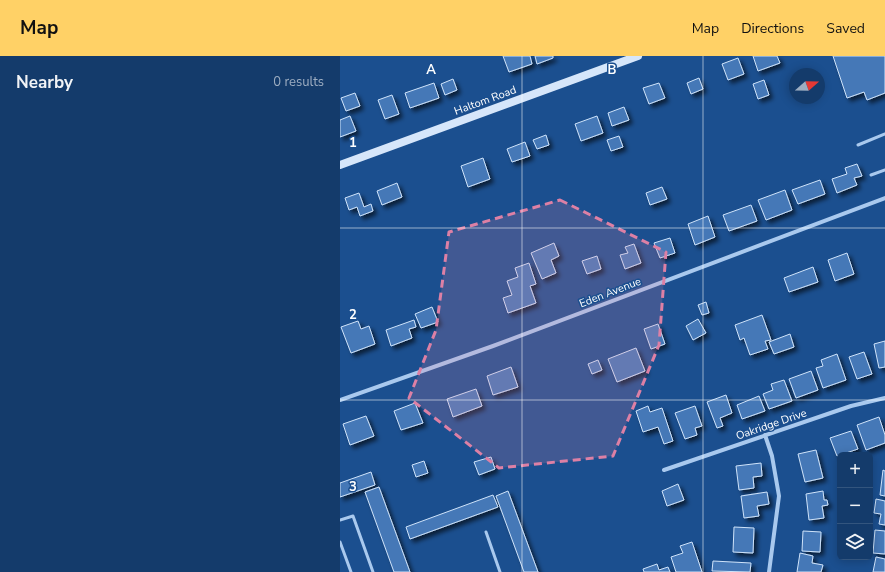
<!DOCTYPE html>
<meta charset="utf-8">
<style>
:root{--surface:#143b6b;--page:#214673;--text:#f1f3f6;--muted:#9dadc1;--line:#33557e;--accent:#ffd166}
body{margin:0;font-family:"Nunito Sans",sans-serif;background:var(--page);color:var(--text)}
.controls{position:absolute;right:12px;bottom:12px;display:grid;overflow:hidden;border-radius:6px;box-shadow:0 2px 10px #0003}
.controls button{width:36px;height:36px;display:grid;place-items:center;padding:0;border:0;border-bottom:1px solid var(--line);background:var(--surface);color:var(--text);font:20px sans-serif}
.compass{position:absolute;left:449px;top:12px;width:36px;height:36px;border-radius:50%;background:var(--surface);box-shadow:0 2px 10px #0003;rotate:70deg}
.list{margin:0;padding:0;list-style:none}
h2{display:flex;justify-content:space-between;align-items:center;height:52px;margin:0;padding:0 16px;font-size:17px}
h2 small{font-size:13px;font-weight:400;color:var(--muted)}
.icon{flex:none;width:22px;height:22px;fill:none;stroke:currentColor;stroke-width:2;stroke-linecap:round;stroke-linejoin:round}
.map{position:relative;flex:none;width:545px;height:516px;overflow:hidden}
header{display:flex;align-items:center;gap:24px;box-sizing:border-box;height:56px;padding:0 20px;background:var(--accent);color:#111}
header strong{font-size:19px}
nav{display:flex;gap:22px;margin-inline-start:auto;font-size:14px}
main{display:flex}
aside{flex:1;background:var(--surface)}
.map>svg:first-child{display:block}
.building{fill:#4478b7;stroke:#cfe3fa;filter:url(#shadow)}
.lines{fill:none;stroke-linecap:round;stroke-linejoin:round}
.lane{stroke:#a9c9ee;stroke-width:3}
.street{stroke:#a9c9ee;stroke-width:4}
.secondary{stroke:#d6e6fa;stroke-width:8}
.marked{fill:#dd80a5;fill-opacity:0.2;stroke:#dd80a5;stroke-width:3;stroke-dasharray:8 5;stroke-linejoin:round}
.grid{fill:none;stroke:#fff;stroke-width:1;stroke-opacity:0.55}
.labels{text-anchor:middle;stroke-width:3;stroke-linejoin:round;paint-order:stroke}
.street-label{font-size:11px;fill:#fff;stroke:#1b4f8f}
.grid-label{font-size:13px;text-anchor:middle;font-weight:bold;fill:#fff;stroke:#1b4f8f;stroke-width:3;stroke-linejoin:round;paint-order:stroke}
</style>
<header>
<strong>Map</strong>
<nav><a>Map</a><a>Directions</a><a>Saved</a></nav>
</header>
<main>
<aside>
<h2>Nearby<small>0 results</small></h2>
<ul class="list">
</ul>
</aside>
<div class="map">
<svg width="545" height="516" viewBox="0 0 545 516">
<defs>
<filter id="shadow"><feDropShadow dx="3.5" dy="3.5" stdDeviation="2" flood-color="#0009"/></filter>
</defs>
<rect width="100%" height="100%" fill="#1b4f8f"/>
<!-- building -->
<path class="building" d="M163 0H190L192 8 169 16Z
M195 0H213V2L197 8Z
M413 0H437L440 7 418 15Z
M493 0H545V37L527 44 524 36 507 42Z
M398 2 404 18 388 24 382 8Z
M359 22 363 33 351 38 347 27Z
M113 23 117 34 105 39 101 28Z
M424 24 429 39 418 43 413 28Z
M94 27 99 42 70 52 65 37Z
M319 27 325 42 309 48 303 32Z
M15 37 20 50 6 55 1 42Z
M52 39 59 58 45 63 38 44Z
M284 51 289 64 272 70 268 57Z
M10 60 16 75 0 81V64Z
M257 60 263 77 241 85 235 68Z
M206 79 209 89 197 93 193 84Z
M279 80 283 91 271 95 267 84Z
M185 86 190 100 172 106 167 93Z
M143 102 150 123 128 131 121 110Z
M517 108 522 120 514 122 517 129 497 137 492 123 507 118 505 112Z
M480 124 485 138 458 148 452 134Z
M57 127 62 141 42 149 37 135Z
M322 131 327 143 310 149 306 137Z
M445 134 452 154 426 164 418 144Z
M19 137 24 151 31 148 33 155 20 160 17 151 9 154 5 142Z
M411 149 417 165 389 175 383 159Z
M368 160 375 181 355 189 348 168Z
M330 182 335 197 320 202 314 187Z
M214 187 219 200 211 204 216 217 202 223 191 197Z
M294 188 301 207 285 213 280 199 288 197 285 191Z
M507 197 514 218 495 225 488 204Z
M257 200 261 213 247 218 242 205Z
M189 207 196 228 190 230 196 247 168 257 163 242 172 239 167 225 178 221 175 212Z
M473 211 478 226 449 236 444 222Z
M366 246 369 257 362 259 358 249Z
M92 251 98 266 81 272 75 258Z
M422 259 431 284 425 285 428 293 410 299 404 282 400 284 395 269Z
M358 263 366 277 353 284 346 270Z
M74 264 76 271 69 273 72 282 51 290 46 274Z
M18 265 21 273 29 270 35 288 11 297 1 271Z
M318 268 325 288 311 293 304 273Z
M450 278 454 291 434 298 429 286Z
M545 285V311L539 312 534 288Z
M296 292 305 315 277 326 268 303Z
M524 296 532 318 517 323 509 301Z
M497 298 506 324 483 332 476 312 483 310 481 304Z
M258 304 262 314 252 318 248 308Z
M171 311 178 331 153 339 147 320Z
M471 315 478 334 456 342 449 323Z
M444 324 452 345 429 353 423 338 433 334 431 328Z
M136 333 142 350 113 361 107 343Z
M386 339 392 357 380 362 383 370 377 372 367 346Z
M419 340 425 355 402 363 397 349Z
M75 347 83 367 61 374 54 355Z
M308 350 310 356 322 352 333 385 324 388 318 371 303 376 296 355Z
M355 350 362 370 355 372 357 379 345 383 335 357Z
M26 360 34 380 10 389 3 368Z
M539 361 545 379V387L526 394 517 369Z
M511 375 518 393 497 400 490 382Z
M476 394 483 422 465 426 458 398Z
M151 401 155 413 139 419 134 406Z
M84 405 88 417 76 421 72 409Z
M421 407 422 420 413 421 414 432 399 434 396 410Z
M543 414 545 415V440L540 439Z
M31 416 35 429 0 441V427Z
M338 428 344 444 327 450 322 435Z
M39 431 70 516H54L25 436Z
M168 435 198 516H184L156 440Z
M483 435 484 444H487L488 449 482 450 484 462 469 464 466 438Z
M427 436 429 448 417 450 419 460 404 462 401 440Z
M153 439 158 451 70 483 66 471Z
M536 443 545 445V469L539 468 541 458 534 457Z
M394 471 414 472 413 497 393 496Z
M535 474 545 475V498L533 497Z
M463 475 481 476 480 496 462 495Z
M352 486 362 516H336L331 501 343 497 340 490Z
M460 497 473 500 472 507 483 509 481 516H457Z
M536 501 545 503V516H533Z
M373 505 411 507 410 516 372 515Z
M317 508 319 514 328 511 330 516H304L303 513Z"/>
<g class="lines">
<!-- lane -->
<path class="lane" d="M518 89 545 78
M531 119 545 114
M0 464 13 460 33 516
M146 476 160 516
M0 486 11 516"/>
<!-- street -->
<path class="street" d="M0 344 153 290 545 142
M425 379 432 400 439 440 429 516
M324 414 511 350 545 342"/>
<!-- secondary -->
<path class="secondary" d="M0 109 298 0"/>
</g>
<!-- marked area -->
<path class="marked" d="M220 144 326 196 319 289 273 400 159 412 69 342 96 274 109 176Z"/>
<!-- grid -->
<path class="grid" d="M182 0V516M363 0V516M0 172H545M0 344H545"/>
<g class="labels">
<!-- street labels -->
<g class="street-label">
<text transform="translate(145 44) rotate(-20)" y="4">Haltom Road</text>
<text transform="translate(270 236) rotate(-21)" y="4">Eden Avenue</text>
<text transform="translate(431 368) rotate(-19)" y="4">Oakridge Drive</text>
</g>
</g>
<g class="grid-label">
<text x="91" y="18">A</text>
<text x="272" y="18">B</text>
<text x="13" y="91">1</text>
<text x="13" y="263">2</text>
<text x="13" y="435">3</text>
</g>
</svg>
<div class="controls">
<button>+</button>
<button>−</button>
<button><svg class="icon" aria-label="layers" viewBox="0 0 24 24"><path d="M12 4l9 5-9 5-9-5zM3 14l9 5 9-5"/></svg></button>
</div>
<svg class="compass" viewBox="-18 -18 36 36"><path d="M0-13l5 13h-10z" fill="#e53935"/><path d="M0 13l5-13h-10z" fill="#9dadc1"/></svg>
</div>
</main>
